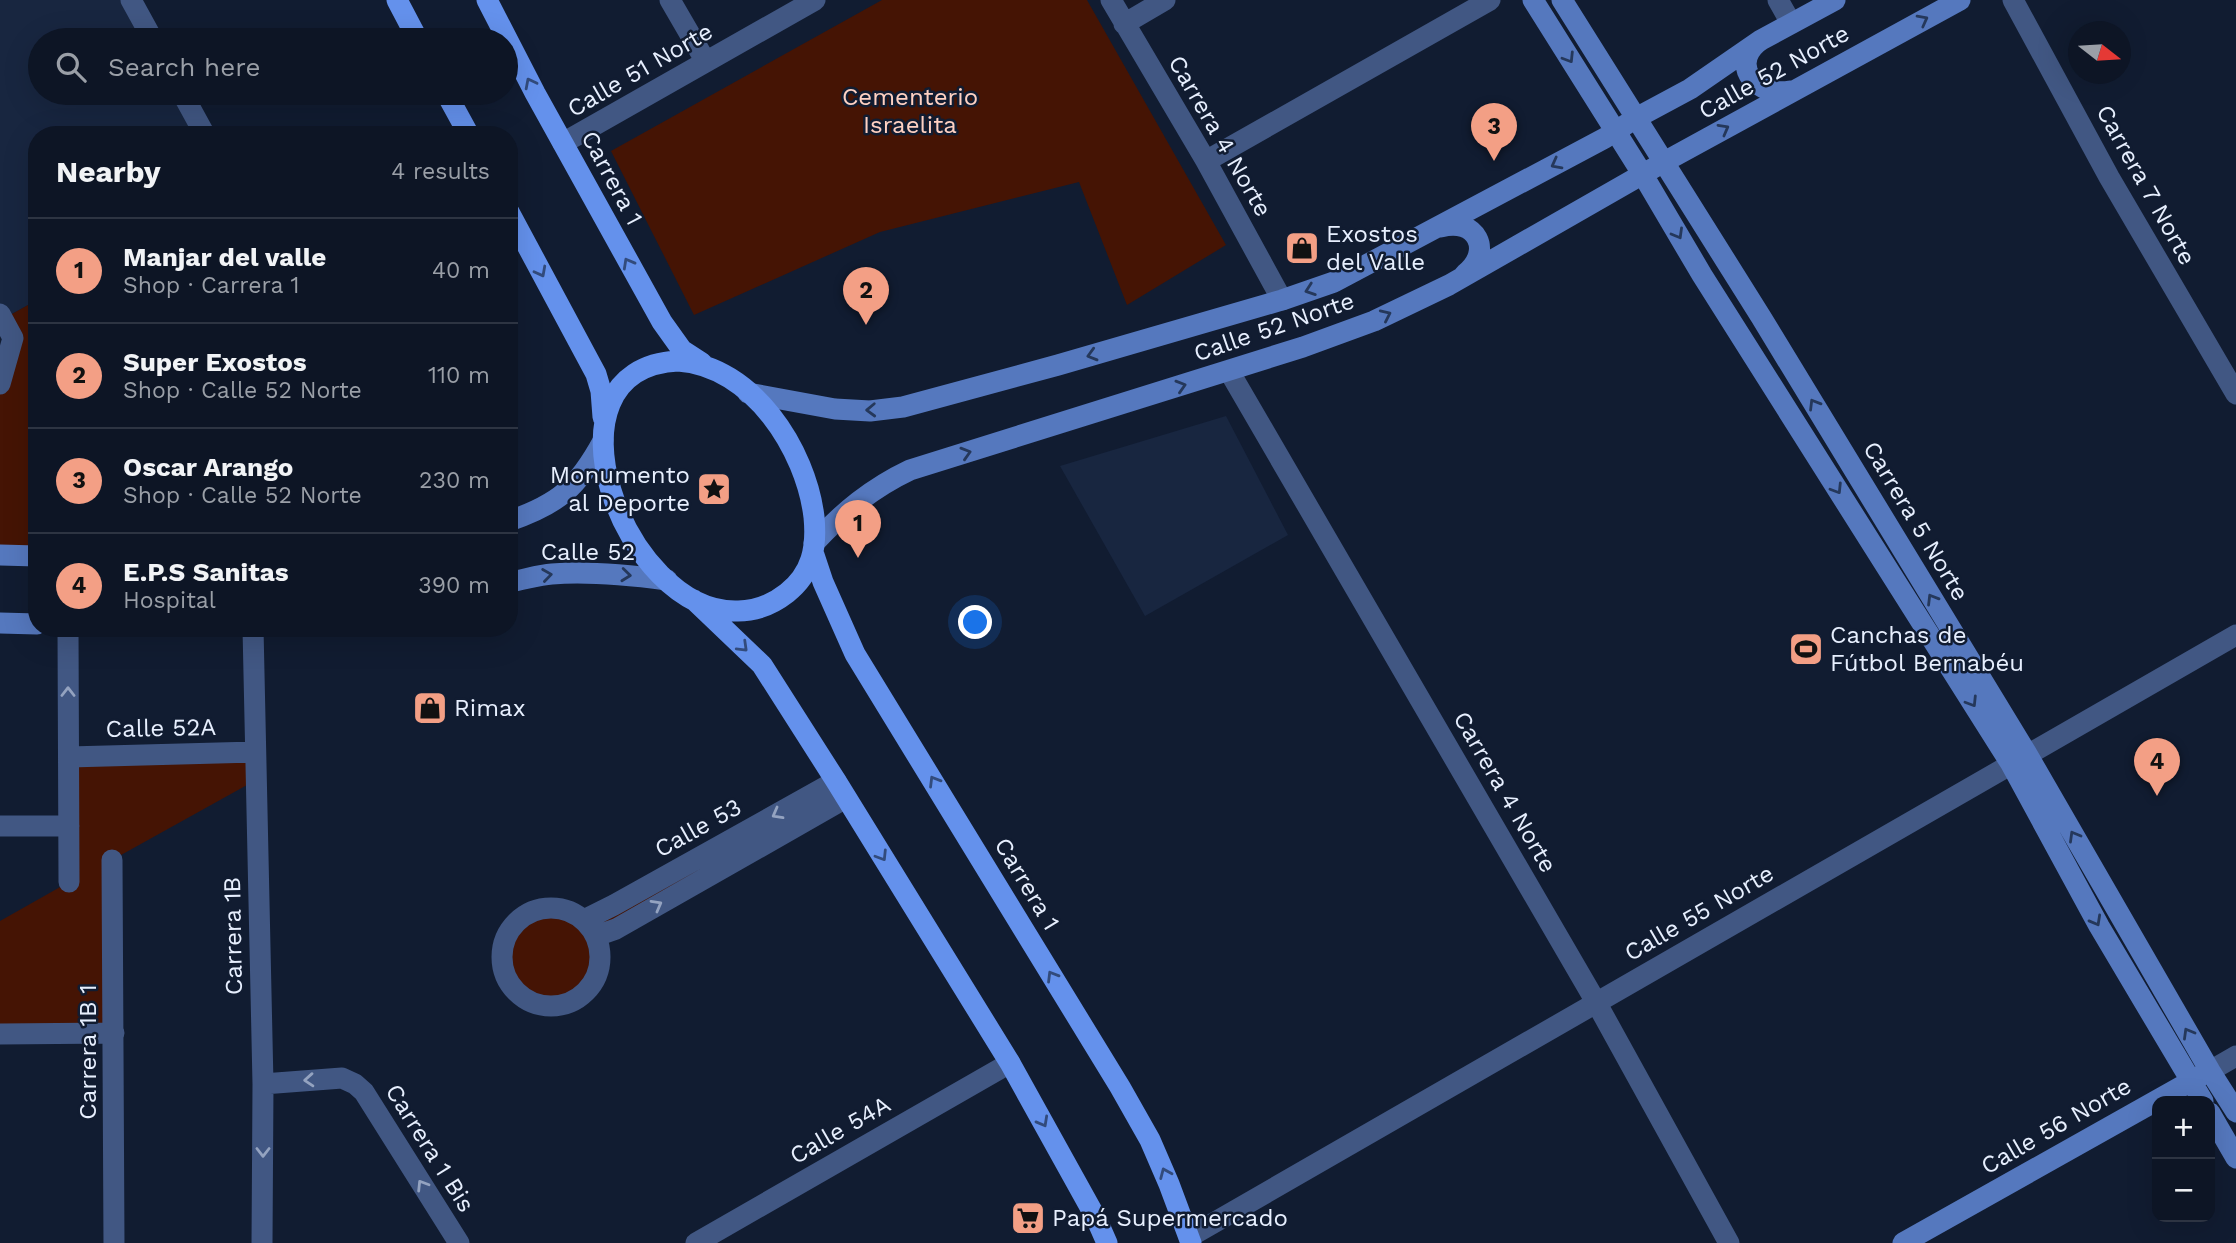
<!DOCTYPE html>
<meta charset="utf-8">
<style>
:root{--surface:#0d1525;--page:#1b2232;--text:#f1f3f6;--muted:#9a9fa7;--line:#2d3442;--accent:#f39f85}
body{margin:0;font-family:"Work Sans",sans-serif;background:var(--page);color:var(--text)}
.controls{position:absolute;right:21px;bottom:21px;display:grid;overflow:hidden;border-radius:14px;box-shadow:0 7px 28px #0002}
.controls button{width:63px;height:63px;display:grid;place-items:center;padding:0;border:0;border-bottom:2px solid var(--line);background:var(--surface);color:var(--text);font:35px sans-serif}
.compass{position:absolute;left:2068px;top:21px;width:63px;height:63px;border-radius:50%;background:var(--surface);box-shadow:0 7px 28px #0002;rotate:107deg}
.you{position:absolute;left:976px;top:623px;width:24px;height:24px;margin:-18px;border:5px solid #fff;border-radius:50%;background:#1a73e8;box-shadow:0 0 0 10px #1a73e833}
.badge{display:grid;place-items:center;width:46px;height:46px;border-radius:50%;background:var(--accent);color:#111;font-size:23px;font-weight:700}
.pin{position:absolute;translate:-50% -58px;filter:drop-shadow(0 2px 4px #0008)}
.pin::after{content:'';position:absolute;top:37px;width:24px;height:21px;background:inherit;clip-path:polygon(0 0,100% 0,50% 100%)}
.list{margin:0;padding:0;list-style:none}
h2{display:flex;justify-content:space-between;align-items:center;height:91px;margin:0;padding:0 28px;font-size:30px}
h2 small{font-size:23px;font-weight:400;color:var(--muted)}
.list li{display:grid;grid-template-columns:46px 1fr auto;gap:21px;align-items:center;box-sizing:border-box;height:105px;padding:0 28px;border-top:2px solid var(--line)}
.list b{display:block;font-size:26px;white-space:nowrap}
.list p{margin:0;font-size:23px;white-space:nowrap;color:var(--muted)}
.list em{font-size:23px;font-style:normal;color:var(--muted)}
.icon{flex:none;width:38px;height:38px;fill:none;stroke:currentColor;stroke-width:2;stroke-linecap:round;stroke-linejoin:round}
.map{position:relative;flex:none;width:2236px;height:1243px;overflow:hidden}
.search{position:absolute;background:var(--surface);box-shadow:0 7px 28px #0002;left:28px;top:28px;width:490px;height:77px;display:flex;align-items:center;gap:18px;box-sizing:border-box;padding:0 24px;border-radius:38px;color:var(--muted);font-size:26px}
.panel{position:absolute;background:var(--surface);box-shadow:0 7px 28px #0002;left:28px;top:126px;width:490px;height:511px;border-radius:28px}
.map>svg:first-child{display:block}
.built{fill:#182640}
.green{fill:#451404}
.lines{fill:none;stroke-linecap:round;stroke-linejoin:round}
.street{stroke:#415783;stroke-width:21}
.secondary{stroke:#5578be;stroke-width:21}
.primary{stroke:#6491ec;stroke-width:21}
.oneway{stroke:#25385b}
.oneway2{stroke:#324b7c}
.oneway3{stroke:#94a3c0}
.labels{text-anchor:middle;stroke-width:5;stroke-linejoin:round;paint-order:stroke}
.street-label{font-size:24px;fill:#e7effe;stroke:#111c31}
.park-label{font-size:24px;fill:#ffd1c2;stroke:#111c31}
.poi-label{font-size:24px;fill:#e7effe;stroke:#111c31;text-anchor:start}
</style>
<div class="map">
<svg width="2236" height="1243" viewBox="0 0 2236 1243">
<rect width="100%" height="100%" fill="#111c31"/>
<!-- built -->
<path class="built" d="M0 0H131L153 40H40V93H182L205 135H37V300L3 319 0 314Z
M1226 416 1288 535 1145 616 1060 466Z"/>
<!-- green -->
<path class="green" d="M882 0H1087L1226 245 1127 305 1079 182 880 232 694 315 611 151Z
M37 300V556L0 555V384L3 319Z
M255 752 256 780 112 860 114 1033 0 1034V921L69 882V757Z
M846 798 596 936C602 956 601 975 586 991 575 1003 559 1008 543 1005 467 991 509 870 584 920Z"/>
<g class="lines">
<!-- street -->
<path class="street" d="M131 0 153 40
M670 0 706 62
M1111 0 1206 161 1282 300
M1778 0 1791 23
M2013 0 2109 177 2236 394
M1124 24 1165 0
M182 93 205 135
M563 143 815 0
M1206 161 1490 0
M0 314 13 338 0 384
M1229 371 1596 1002 1729 1243
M68 628 69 882
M253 628 263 1084 262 1243
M69 757 255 752
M0 826H69
M112 860 114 1243
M502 957a49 49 0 1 1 98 0a49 49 0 1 1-98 0Z
M584 920 614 905 836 781
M596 936 616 929 846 798
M0 1034 114 1033
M2210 1071 2236 1056
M263 1084 342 1078 355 1084 364 1092 459 1243
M1189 1237 2236 635
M696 1243 1010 1063"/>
<!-- secondary -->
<path class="secondary" d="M1533 0 1643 175 1702 275 2011 764 2099 926 2203 1101
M1562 0 1761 317 2027 754 2210 1071 2236 1112
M1757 43C1730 67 1758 97 1790 91
M1441 227C1476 217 1494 251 1465 274
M748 393 835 409 870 411 903 407 1058 365 1282 300 1334 282 1605 138 1636 118 1690 89 1761 40 1835 0
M509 521C559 504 578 487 603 441
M814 543C843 512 872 488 910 470L1303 347 1374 321 1449 285 1664 162 1960 0
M0 555 37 556
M509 582C523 580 538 575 552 574 590 571 629 575 667 580
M0 623 37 624
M2210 1113 2236 1158
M1903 1243 2202 1075"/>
<!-- primary -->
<path class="primary" d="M397 0 418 40
M487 0 535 93 662 322 682 350 702 363
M446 93 469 135
M509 212 596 374 601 391 603 417
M678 361C753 366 806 450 814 517 817 548 812 573 787 593 773 604 756 611 738 611 624 615 533 368 678 361Z
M814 555 823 582 855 654 1120 1087 1150 1140 1169 1184 1191 1243
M694 600 762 665 836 781 1010 1063 1096 1218 1107 1243"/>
</g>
<!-- one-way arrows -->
<defs><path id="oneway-chevron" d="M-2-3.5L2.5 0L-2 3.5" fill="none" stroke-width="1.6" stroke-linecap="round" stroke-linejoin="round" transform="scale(1.75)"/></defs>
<g class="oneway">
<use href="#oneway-chevron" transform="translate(1923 20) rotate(-28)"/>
<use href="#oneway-chevron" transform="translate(1569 58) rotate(58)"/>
<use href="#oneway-chevron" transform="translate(1724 129) rotate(-29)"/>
<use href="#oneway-chevron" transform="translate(1556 164) rotate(152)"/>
<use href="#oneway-chevron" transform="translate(1678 234) rotate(60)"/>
<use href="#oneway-chevron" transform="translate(1310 290) rotate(161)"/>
<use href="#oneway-chevron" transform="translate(1386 315) rotate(-25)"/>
<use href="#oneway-chevron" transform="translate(1092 355) rotate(164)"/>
<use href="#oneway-chevron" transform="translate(1181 386) rotate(-17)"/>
<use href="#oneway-chevron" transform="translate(1814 404) rotate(-121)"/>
<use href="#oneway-chevron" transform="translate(871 410) rotate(178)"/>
<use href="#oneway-chevron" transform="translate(966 453) rotate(-17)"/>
<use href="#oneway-chevron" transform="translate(1837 489) rotate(58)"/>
<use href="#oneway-chevron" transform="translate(547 575) rotate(-8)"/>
<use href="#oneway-chevron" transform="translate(626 575) rotate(6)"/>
<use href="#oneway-chevron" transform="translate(1932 599) rotate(-121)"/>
<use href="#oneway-chevron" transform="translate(1972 702) rotate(58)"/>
<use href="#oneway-chevron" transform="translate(2074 836) rotate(-120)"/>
<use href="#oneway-chevron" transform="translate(2096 921) rotate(61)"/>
<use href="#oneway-chevron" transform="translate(2188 1033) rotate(-120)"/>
</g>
<g class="oneway2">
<use href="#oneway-chevron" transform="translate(530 83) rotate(-117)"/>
<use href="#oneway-chevron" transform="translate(628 263) rotate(-119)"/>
<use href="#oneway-chevron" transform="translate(541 272) rotate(62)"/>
<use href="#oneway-chevron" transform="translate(743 647) rotate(44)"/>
<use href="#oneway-chevron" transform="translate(934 781) rotate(-121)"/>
<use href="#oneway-chevron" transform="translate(882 856) rotate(58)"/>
<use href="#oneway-chevron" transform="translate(1052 976) rotate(-121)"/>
<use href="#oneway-chevron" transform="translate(1043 1122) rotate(61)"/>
<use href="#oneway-chevron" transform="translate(1165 1173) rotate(-113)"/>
</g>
<g class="oneway3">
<use href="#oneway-chevron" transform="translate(68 692) rotate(-90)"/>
<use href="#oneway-chevron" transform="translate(777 814) rotate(151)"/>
<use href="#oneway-chevron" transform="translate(657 905) rotate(-29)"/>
<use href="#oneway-chevron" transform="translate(309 1080) rotate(176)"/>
<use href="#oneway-chevron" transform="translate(263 1152) rotate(90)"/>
<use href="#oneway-chevron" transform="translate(422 1185) rotate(-122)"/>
</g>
<!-- icons -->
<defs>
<g id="shop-square" transform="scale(1.75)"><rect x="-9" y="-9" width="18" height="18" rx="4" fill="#f39f85" stroke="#111c31"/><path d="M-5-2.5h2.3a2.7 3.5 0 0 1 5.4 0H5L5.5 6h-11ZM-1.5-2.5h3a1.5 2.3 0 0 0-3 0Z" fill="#111"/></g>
<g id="sight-square" transform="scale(1.75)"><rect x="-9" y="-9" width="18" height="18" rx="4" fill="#f39f85" stroke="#111c31"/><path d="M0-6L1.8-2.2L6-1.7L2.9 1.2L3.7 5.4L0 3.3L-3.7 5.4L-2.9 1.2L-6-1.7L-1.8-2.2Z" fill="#111"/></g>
<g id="stadium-square" transform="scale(1.75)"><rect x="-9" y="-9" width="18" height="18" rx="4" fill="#f39f85" stroke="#111c31"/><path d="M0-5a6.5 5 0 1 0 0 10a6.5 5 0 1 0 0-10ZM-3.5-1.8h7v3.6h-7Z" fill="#111"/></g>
<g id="supermarket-square" transform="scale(1.75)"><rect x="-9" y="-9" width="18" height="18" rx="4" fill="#f39f85" stroke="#111c31"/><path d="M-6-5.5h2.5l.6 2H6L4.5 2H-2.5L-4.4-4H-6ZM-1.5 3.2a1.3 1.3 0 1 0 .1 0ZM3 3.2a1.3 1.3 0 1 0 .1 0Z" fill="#111"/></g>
</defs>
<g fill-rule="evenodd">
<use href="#shop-square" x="1302" y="248"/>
<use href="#sight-square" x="714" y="489"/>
<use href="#stadium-square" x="1806" y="649"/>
<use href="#shop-square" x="430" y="708"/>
<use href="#supermarket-square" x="1028" y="1218"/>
</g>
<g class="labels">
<!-- street labels -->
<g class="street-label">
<text transform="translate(640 70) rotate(-30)" y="8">Calle 51 Norte</text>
<text transform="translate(1774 72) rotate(-29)" y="8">Calle 52 Norte</text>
<text transform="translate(1220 136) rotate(60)" y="8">Carrera 4 Norte</text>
<text transform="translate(612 178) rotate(62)" y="8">Carrera 1</text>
<text transform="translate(2146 185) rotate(61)" y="8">Carrera 7 Norte</text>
<text transform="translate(1274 327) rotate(-19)" y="8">Calle 52 Norte</text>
<text transform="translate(1916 521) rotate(59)" y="8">Carrera 5 Norte</text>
<text x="588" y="560">Calle 52</text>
<text transform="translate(161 728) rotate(-1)" y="8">Calle 52A</text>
<text transform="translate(1505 792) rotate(60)" y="8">Carrera 4 Norte</text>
<text transform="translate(698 828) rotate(-29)" y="8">Calle 53</text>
<text transform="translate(1027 884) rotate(59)" y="8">Carrera 1</text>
<text transform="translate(1699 913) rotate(-30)" y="8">Calle 55 Norte</text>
<text transform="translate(233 936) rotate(-91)" y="8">Carrera 1B</text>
<text transform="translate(88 1052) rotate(-90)" y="8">Carrera 1B 1</text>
<text transform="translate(2056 1126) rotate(-30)" y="8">Calle 56 Norte</text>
<text transform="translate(840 1130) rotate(-30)" y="8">Calle 54A</text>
<text transform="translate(430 1148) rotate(58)" y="8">Carrera 1 Bis</text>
</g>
<!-- park labels -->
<g class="park-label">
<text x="910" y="105">Cementerio<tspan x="910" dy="28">Israelita</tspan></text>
</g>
<!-- poi labels -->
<g class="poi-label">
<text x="1326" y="242">Exostos<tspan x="1326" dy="28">del Valle</tspan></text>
<text x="690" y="483" text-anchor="end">Monumento<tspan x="690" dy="28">al Deporte</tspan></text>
<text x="1830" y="643">Canchas de<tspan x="1830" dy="28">Fútbol Bernabéu</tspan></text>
<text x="454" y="716">Rimax</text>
<text x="1052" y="1226">Papá Supermercado</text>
</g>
</g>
</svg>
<div class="controls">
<button>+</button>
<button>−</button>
</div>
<svg class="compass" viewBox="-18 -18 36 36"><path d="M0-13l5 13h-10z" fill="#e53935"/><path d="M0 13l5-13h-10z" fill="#9a9fa7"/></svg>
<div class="you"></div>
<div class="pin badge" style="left:858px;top:558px">1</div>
<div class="pin badge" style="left:866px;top:325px">2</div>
<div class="pin badge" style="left:1494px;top:161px">3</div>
<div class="pin badge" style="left:2157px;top:796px">4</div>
<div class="search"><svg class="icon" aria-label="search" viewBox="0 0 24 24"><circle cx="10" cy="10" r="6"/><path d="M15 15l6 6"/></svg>Search here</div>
<section class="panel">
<h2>Nearby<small>4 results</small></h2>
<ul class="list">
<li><span class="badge">1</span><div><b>Manjar del valle</b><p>Shop · Carrera 1</p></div><em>40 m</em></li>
<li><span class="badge">2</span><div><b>Super Exostos</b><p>Shop · Calle 52 Norte</p></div><em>110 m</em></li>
<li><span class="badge">3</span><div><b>Oscar Arango</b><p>Shop · Calle 52 Norte</p></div><em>230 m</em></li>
<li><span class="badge">4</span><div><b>E.P.S Sanitas</b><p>Hospital</p></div><em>390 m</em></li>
</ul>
</section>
</div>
